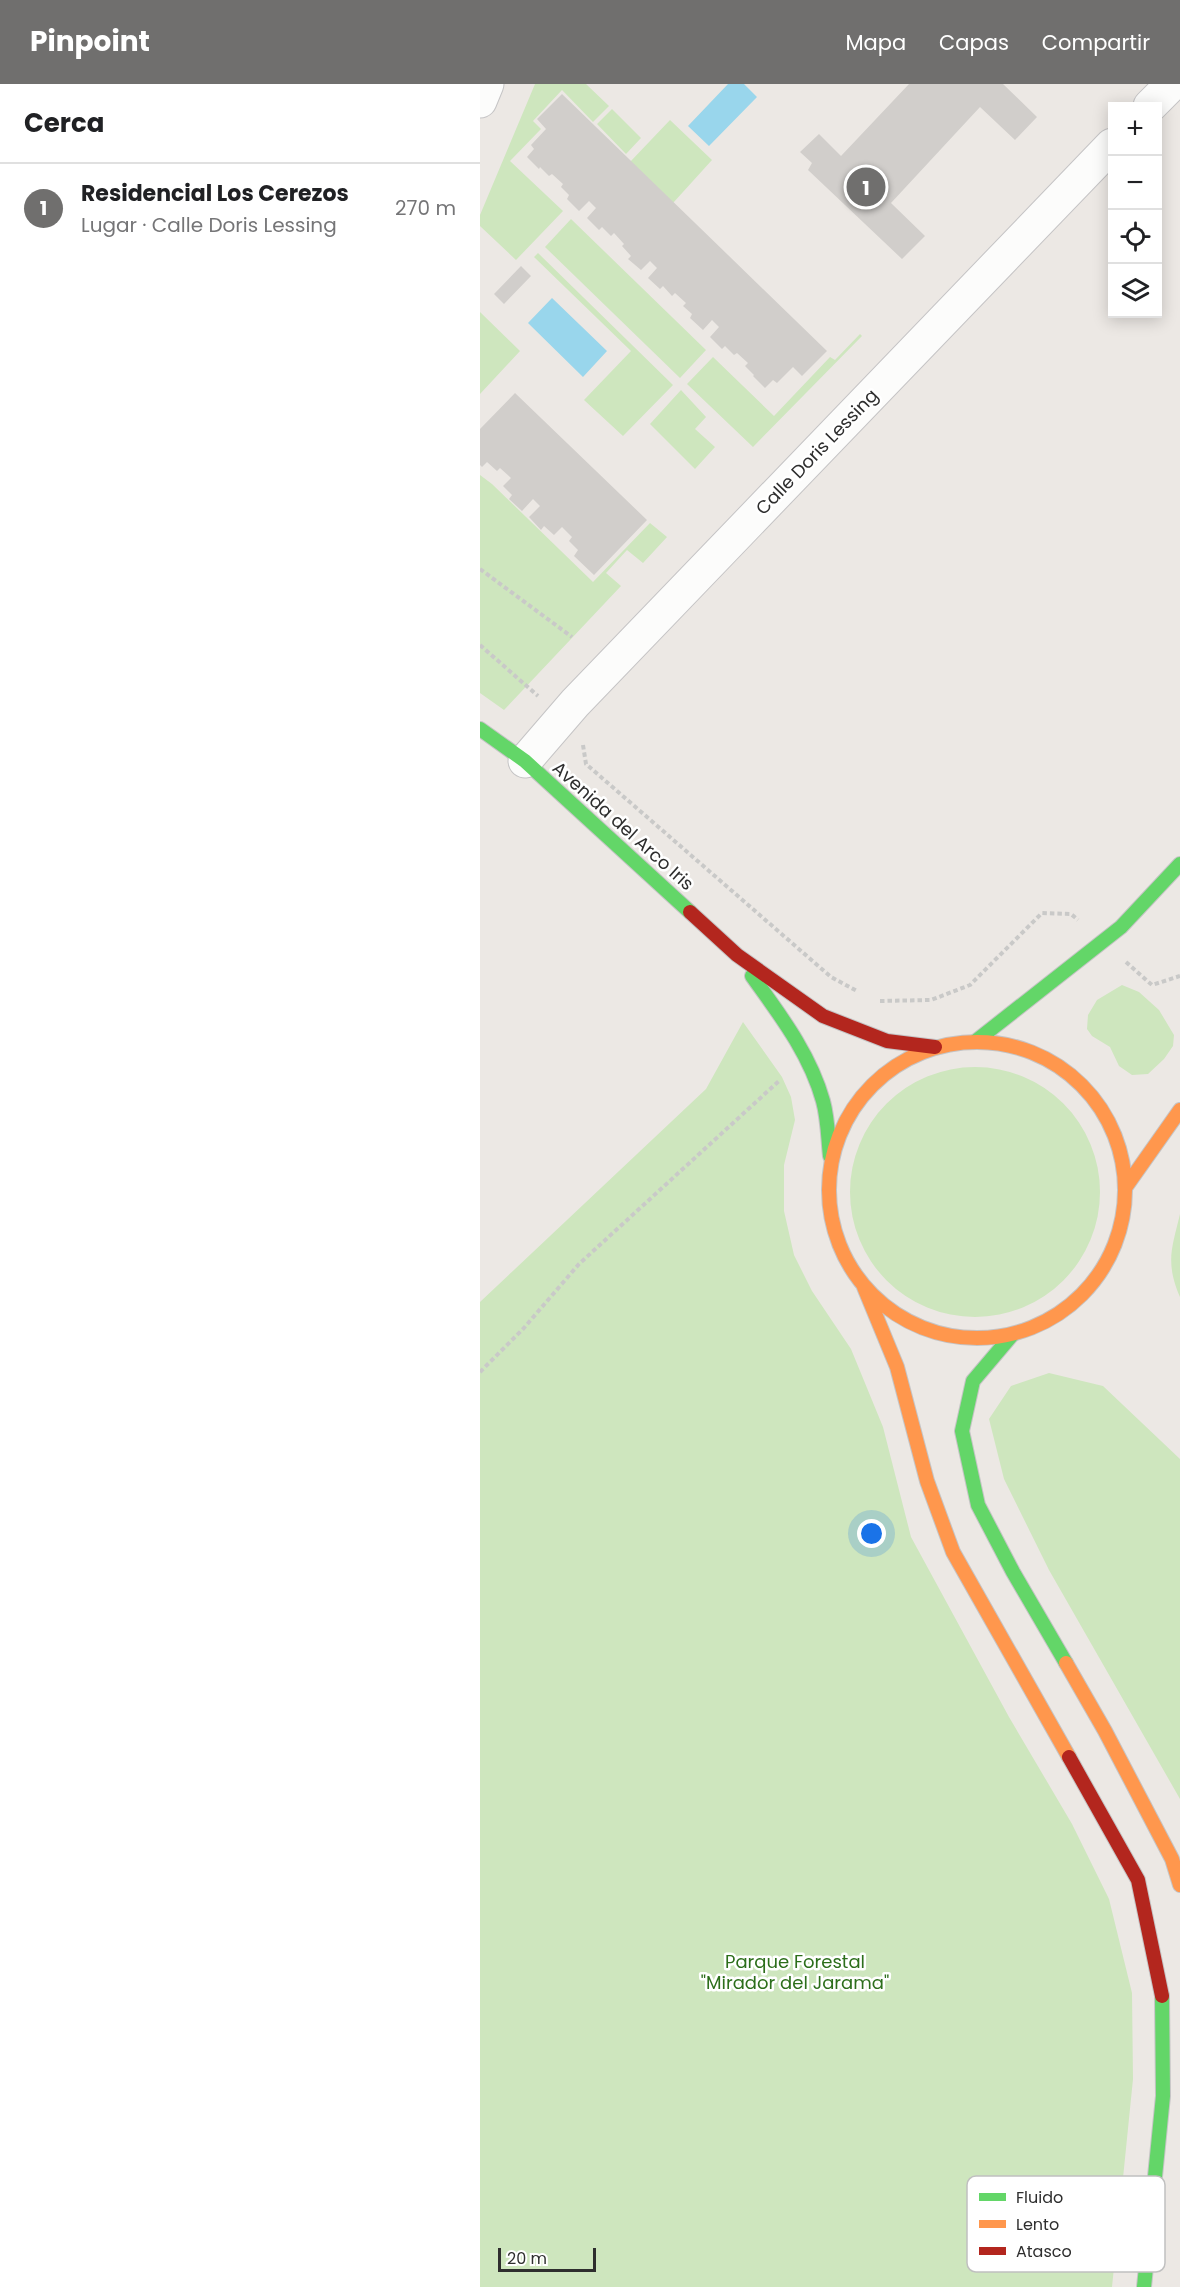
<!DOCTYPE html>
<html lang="es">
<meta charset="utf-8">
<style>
:root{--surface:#fff;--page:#f6f6f6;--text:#202124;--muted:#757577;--line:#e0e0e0;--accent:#706f6e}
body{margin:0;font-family:Poppins,sans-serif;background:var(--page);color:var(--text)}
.controls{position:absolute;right:18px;top:18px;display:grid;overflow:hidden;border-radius:0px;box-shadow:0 3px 15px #0003}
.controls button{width:54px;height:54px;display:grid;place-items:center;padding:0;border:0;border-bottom:2px solid var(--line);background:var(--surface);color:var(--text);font:30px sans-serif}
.scale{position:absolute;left:18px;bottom:15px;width:98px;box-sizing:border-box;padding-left:6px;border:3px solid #2e2e2e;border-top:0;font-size:16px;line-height:21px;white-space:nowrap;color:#2e2e2e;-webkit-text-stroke:4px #fff;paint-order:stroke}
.you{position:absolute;left:392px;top:1450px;width:21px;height:21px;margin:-15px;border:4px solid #fff;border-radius:50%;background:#1a73e8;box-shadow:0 0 0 9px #1a73e833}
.badge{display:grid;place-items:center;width:39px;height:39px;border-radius:50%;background:var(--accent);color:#fff;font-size:20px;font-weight:700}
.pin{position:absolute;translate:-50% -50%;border:3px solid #fff;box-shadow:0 2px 6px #0006}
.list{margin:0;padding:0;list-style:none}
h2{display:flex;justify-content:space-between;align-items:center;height:78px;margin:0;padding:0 24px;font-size:26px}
h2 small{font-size:20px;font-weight:400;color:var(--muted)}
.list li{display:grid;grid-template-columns:39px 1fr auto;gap:18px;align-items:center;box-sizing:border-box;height:90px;padding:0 24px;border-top:2px solid var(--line)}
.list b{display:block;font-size:22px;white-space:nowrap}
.list p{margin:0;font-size:20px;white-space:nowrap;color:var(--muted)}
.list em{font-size:20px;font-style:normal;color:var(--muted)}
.icon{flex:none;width:33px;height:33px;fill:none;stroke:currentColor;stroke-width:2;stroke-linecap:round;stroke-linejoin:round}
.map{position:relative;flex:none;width:700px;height:2203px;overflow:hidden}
header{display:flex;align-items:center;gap:36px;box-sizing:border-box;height:84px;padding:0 30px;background:var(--accent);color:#fff}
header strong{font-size:28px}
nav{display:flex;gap:33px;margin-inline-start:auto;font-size:21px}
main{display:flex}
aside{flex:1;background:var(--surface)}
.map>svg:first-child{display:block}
.green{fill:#cee6be}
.water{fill:#99d6ec}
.building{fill:#d1cecb}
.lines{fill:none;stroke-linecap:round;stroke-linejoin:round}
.street-casing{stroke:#c5c4c5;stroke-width:35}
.fast-casing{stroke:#c5c4c5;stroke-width:16}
.slow-casing{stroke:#c5c4c5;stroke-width:16}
.jam-casing{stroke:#c5c4c5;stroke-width:16}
.path{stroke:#c9c9c8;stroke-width:4;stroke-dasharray:4.5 3;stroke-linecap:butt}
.street{stroke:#fcfcfb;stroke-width:33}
.fast{stroke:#63d668;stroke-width:14}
.slow{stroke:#ff974d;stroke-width:14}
.jam{stroke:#b3261e;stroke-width:14}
.labels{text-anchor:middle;stroke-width:5;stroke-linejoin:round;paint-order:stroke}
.street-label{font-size:18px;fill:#2e2e2e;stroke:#fff}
.park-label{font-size:18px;fill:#2c6e1b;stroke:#fff}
.key{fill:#fff;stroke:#c0c0c0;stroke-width:1.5}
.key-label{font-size:16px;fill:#2e2e2e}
</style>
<header>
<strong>Pinpoint</strong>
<nav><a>Mapa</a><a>Capas</a><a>Compartir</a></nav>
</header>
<main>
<aside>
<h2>Cerca<small></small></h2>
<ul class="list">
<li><span class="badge">1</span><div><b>Residencial Los Cerezos</b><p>Lugar · Calle Doris Lessing</p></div><em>270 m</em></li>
</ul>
</aside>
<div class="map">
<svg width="700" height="2203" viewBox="0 0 700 2203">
<rect width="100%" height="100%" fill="#ece8e4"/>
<!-- green -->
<path class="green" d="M55 0H106L129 22 113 38 82 6 53 37 61 45 30 77 83 127 36 176 0 142V131Z
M132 25 161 54 146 70 117 40Z
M190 36 232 76 193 119 150 78Z
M91 135 226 266 200 294 65 163Z
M58 169 193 301 143 352 104 316 151 267 54 173Z
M0 228 40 267 0 310Z
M380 250 382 252 273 363 207 300 233 273 294 332 350 273 355 276Z
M201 306 226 333 215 345 235 363 215 385 170 340Z
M0 391 12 400 113 498 170 439 187 453 163 479 147 466 126 489 141 502 24 626 0 609Z
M642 901 659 908 679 926 694 951 693 962 684 975 668 990 652 991 639 982 630 963 612 952 607 945 608 931 617 916Z
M263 938 302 993 311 1013 315 1036 304 1081V1127L314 1171 332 1207 371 1265 403 1343 431 1453 529 1633 592 1740 629 1815 652 1909 653 1995 632 2203H0V1218L226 1005Z
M370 1108a125 125 0 1 1 250 0a125 125 0 1 1-250 0Z
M700 1130V1213C685 1178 692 1164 700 1130Z
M569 1289 623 1302 700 1375V1715L569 1486 524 1395 509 1335 531 1302Z"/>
<!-- water -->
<path class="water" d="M248 0H264L277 13 229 62 208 42Z
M72 214 127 267 103 293 48 239Z"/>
<!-- building -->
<path class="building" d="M429 0H523L557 33 535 56 500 23 411 119 445 152 422 175 328 86 332 79 320 68 339 50 361 72Z
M82 10 347 267 322 292 313 283 297 299 293 296 285 304 273 292 274 291 265 282 268 279 257 269 254 271 245 262 242 265 230 253 239 243 232 236 223 246 210 234 212 230 203 222 206 219 195 209 192 212 183 202 180 205 168 194 177 184 170 177 161 186 148 175 151 172 142 162 144 160 134 149 131 152 122 143 119 146 107 134 116 124 109 117 99 127 87 115 89 111 81 103 83 100 72 90 69 92 60 83 59 85 47 73 54 65 51 61 66 45 57 35Z
M41 182 51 192 24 220 14 210Z
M35 309 167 436 114 491 94 472 98 466 89 457 92 453 82 443 74 451 64 442 61 446 49 433 60 422 53 415 42 427 29 415 32 411 23 402 31 394 20 384 17 387 7 378 2 383 0 381V345Z"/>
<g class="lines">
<!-- street casing -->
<g class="street-casing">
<path id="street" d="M0 17 7 0
M670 22 692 0
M45 677 95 619 632 61"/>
</g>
<!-- fast casing -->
<g class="fast-casing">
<path id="fast" d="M0 645 45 677 210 828
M272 892C300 931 330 970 343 1017 348 1035 348 1054 350 1072
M496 957 641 843 700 780
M532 1251 493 1297 482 1347 498 1421 533 1488 586 1579
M664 2203 683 2012 682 1912"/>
</g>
<!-- slow casing -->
<g class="slow-casing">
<path id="slow" d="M349 1106a148 148 0 1 1 296 0a148 148 0 1 1-296 0Z
M645 1104 700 1026
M384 1203 417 1283 447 1397 473 1468 589 1673
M586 1579 625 1647 692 1775 700 1801"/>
</g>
<!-- jam casing -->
<g class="jam-casing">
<path id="jam" d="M210 828 257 871 343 932 407 957 455 963
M589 1673 658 1796 682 1912"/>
</g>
<!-- path -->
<path class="path" d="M0 485 92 553
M0 561 58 612
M103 661 106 680 351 893 377 907
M646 878 672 901 700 892
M400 917 451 916 490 901 562 829 591 830 598 836
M0 1288 43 1245 99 1180 300 996"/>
<!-- street -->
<use href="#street" class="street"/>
<!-- fast -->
<use href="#fast" class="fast"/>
<!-- slow -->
<use href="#slow" class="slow"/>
<!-- jam -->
<use href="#jam" class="jam"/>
</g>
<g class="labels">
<!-- street labels -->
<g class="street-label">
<text transform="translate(337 368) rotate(-46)" y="6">Calle Doris Lessing</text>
<text transform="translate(143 742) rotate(42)" y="6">Avenida del Arco Iris</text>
</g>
<!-- park labels -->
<g class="park-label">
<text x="315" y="1884">Parque Forestal<tspan x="315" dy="21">"Mirador del Jarama"</tspan></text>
</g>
</g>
<!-- legend -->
<rect x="487" y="2092" width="198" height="96" rx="9" class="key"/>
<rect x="499" y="2109" width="27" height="8" fill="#63d668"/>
<rect x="499" y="2136" width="27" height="8" fill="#ff974d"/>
<rect x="499" y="2163" width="27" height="8" fill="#b3261e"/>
<g class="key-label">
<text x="536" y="2119">Fluido</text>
<text x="536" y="2146">Lento</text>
<text x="536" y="2173">Atasco</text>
</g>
</svg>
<div class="controls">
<button>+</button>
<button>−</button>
<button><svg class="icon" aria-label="locate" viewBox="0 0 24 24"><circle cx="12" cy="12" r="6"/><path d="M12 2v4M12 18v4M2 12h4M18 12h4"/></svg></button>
<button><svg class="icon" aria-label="layers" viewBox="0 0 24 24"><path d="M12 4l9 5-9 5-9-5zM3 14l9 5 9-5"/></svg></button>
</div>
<div class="scale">20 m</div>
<div class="you"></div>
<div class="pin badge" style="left:386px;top:103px">1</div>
</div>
</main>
